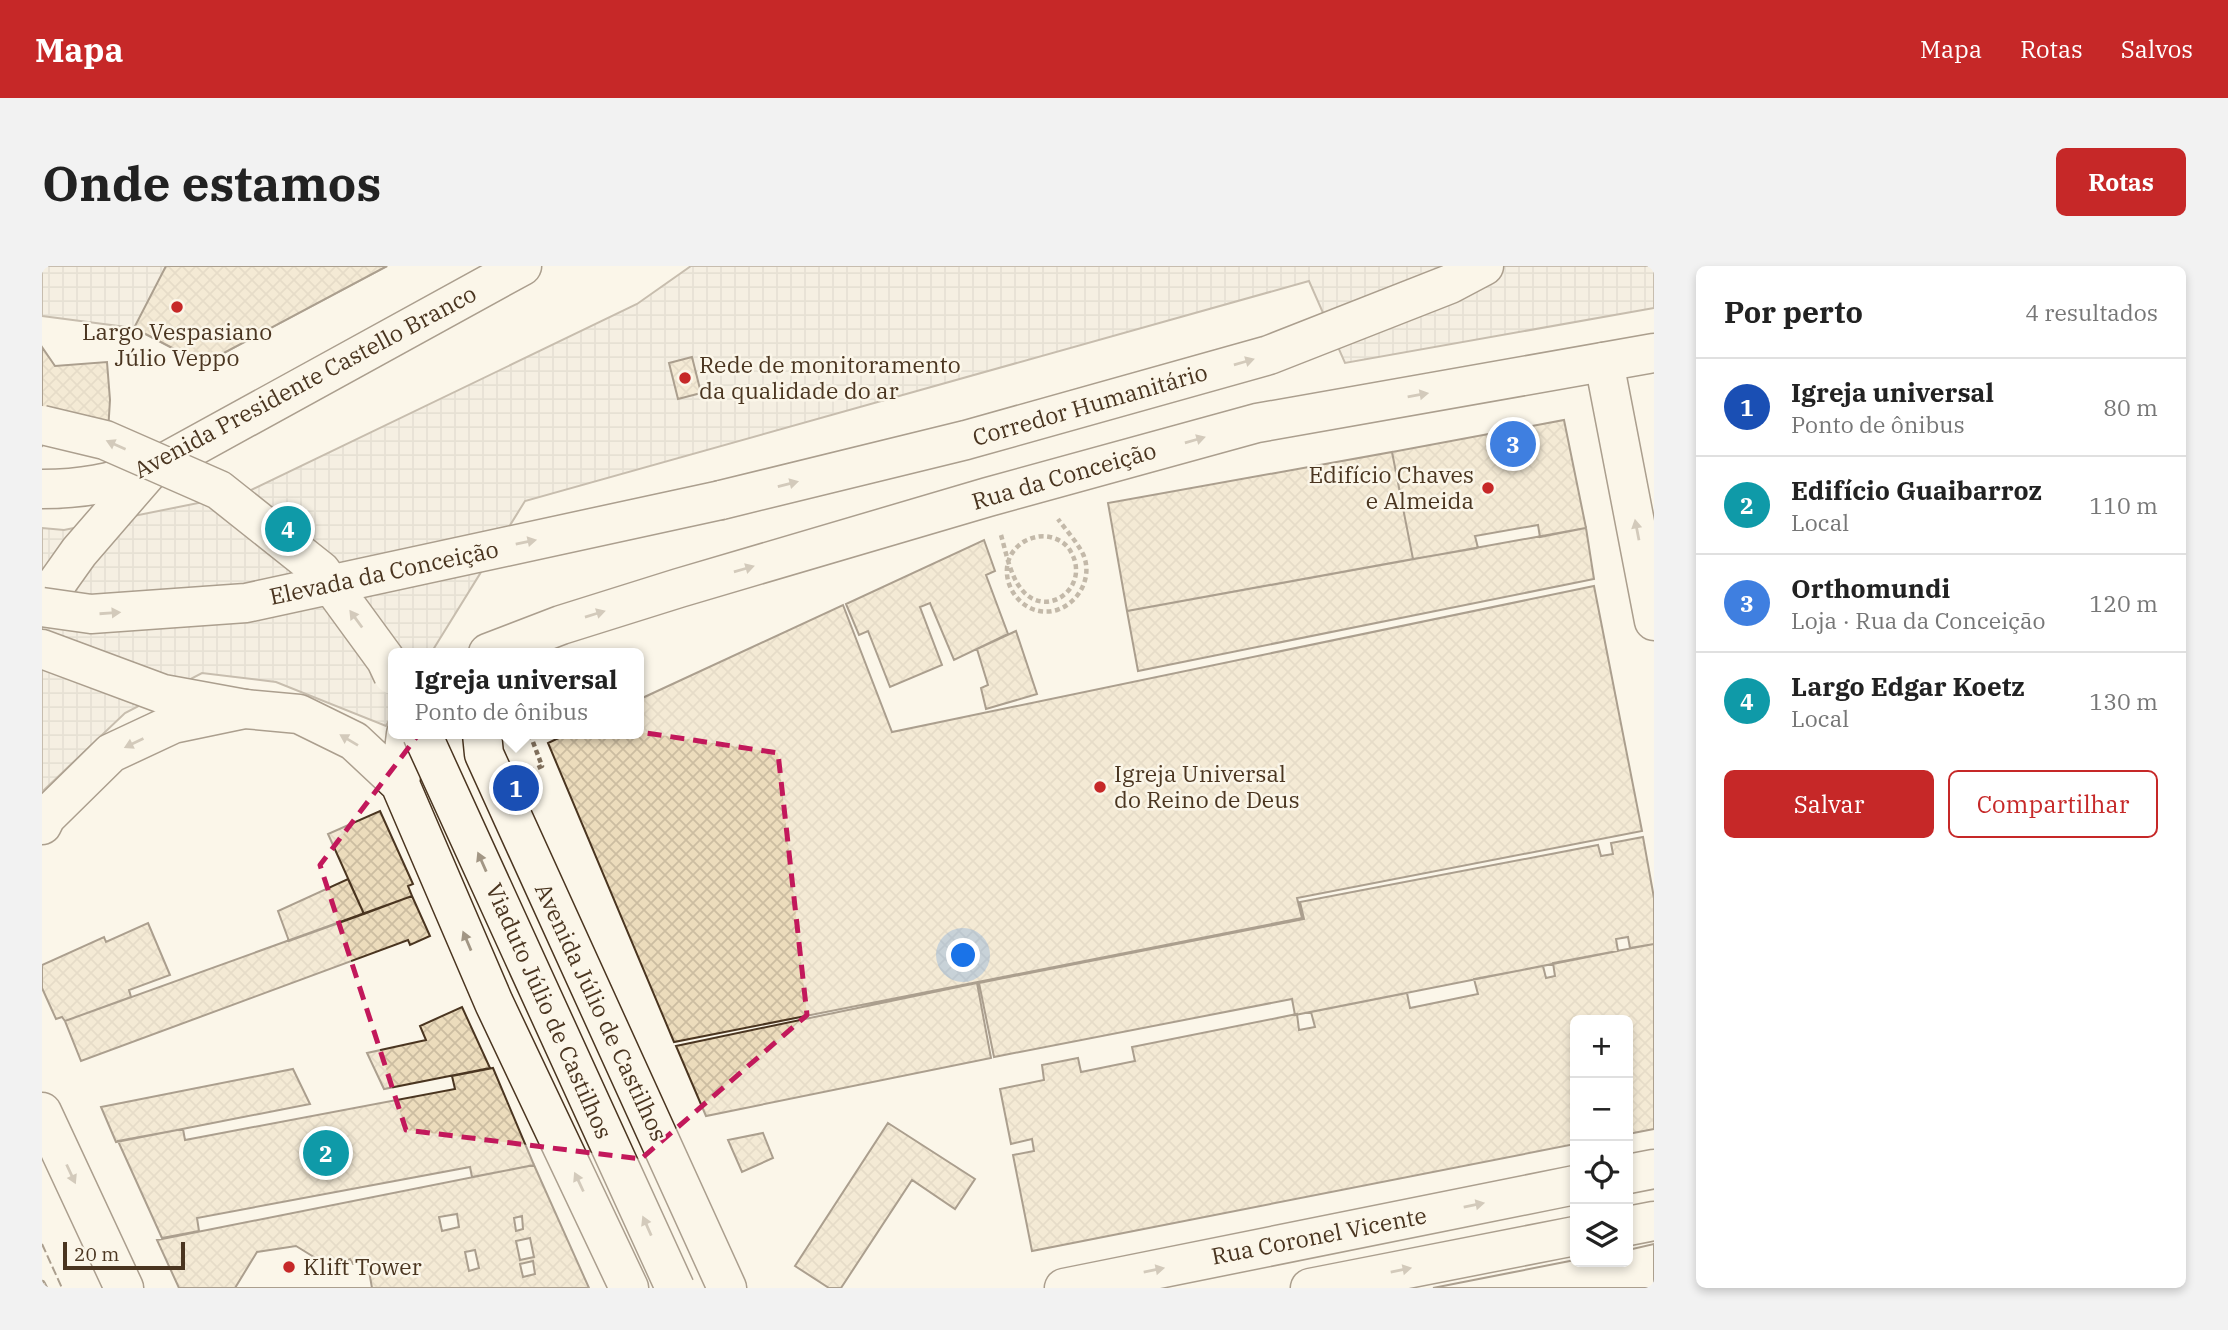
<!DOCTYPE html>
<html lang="pt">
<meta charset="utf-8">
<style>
:root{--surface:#fff;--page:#f2f2f2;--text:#222;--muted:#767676;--line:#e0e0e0;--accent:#c62828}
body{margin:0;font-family:"IBM Plex Serif",serif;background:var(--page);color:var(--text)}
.controls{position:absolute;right:21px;bottom:21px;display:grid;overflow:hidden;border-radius:10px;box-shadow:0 4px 10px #0003}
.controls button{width:63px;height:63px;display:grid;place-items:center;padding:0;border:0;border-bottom:2px solid var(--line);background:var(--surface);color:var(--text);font:35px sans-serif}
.scale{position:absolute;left:21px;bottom:18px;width:122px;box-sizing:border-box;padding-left:7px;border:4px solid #4a3520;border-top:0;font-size:19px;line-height:24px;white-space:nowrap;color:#4a3520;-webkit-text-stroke:5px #fbf6e9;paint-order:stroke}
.you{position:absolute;left:922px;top:690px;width:24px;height:24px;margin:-18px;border:5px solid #fff;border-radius:50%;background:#1a73e8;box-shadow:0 0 0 10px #1a73e833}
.badge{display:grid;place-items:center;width:46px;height:46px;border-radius:50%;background:var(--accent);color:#fff;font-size:23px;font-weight:700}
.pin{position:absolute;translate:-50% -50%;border:4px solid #fff;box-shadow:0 2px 7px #0006}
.popup{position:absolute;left:346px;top:382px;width:256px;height:91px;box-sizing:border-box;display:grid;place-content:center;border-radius:10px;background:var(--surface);filter:drop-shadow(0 2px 5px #0005);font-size:23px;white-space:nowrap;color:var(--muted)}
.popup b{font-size:26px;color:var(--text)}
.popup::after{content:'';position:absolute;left:50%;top:100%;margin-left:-14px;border:14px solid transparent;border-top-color:var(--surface)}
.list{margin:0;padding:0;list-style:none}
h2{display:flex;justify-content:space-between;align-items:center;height:91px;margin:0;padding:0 28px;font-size:30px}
h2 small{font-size:23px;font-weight:400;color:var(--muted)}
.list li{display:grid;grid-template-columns:46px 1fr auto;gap:21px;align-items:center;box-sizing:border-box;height:98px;padding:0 28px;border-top:2px solid var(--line)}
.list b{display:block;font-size:26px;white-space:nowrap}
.list p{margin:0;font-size:23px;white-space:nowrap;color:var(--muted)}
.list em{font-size:23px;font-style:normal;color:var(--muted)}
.actions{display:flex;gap:14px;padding:21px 28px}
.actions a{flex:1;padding:16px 0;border:2px solid var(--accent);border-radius:10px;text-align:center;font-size:24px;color:var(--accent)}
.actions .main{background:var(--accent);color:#fff}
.icon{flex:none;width:38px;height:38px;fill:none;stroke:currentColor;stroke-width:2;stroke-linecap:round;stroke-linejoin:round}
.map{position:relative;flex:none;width:1612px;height:1022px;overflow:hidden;border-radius:10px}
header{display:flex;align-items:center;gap:42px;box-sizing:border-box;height:98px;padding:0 35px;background:var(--accent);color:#fff}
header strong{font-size:33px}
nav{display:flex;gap:38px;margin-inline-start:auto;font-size:24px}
.intro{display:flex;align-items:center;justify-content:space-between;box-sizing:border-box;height:168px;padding:0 42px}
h1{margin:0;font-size:49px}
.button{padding:18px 32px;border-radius:10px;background:var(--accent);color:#fff;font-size:24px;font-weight:700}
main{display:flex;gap:42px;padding:0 42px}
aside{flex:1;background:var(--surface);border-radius:10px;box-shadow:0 4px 10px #0003}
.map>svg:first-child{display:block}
.plaza{fill:url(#plaza-grid);stroke:#887966;stroke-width:2}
.building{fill:url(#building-cross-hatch);stroke:#4a3520;stroke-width:2;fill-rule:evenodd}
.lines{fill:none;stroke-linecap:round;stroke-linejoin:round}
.minor-casing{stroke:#4a3520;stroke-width:41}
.major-casing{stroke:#4a3520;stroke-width:41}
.path{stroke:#7f6f5c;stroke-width:4.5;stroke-dasharray:5 3.5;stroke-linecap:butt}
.minor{stroke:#fbf6e9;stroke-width:38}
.major{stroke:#fbf6e9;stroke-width:38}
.rail-casing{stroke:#4a3520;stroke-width:8}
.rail{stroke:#fbf6e9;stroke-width:5;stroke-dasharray:16;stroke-linecap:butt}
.major-bridge-casing{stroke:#4a3520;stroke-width:41;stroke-linecap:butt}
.major-bridge{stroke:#fbf6e9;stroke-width:38}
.fence{stroke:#4a3520;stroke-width:2;stroke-dasharray:9 3.5;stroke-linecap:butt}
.oneway{fill:#a29684}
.marked{fill:none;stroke:#c2185b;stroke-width:5;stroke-dasharray:14 9;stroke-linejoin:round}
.poi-dot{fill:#c62828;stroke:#fbf6e9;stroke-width:2.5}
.labels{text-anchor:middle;stroke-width:5;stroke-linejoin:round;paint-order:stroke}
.poi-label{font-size:23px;fill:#4a3520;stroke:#fbf6e9;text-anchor:start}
.street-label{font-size:23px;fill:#4a3520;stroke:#fbf6e9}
</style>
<header>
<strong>Mapa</strong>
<nav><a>Mapa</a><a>Rotas</a><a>Salvos</a></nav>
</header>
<div class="intro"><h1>Onde estamos</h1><a class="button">Rotas</a></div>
<main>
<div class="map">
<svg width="1612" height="1022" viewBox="0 0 1612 1022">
<defs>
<pattern id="plaza-grid" width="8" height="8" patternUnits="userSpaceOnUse" patternTransform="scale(1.75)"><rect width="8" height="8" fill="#ede7d9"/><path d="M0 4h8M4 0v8" fill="none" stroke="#cdc7ba"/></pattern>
<pattern id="building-cross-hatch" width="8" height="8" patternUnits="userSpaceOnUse" patternTransform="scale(1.75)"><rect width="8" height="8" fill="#ecdcbc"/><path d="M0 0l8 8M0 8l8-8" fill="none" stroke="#ccbda1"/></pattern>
</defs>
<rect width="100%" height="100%" fill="#fbf6e9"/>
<!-- plaza -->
<path class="plaza" d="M0 0H345L161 98 92 62 0 50Z
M649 0H1612V42L1303 97 1267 15 483 235 389 387H351V447L344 460 234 416 160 407 83 447 0 526V262L22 264 201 228 595 38Z"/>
<!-- building -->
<path class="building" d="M124 0H345L161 98 92 62Z
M0 81 13 100 65 96 68 134 66 166 15 163 0 180Z
M650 91 659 127 636 133 627 97Z
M1522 154 1544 262 1498 271 1496 259 1433 270 1436 282 1371 293 1350 186Z
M1350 186 1371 293 1085 345 1066 237Z
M1544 262 1552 313 1096 405 1085 345Z
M942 274 953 305 944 309 966 368 912 394 888 337 878 341 900 399 848 421 826 365 817 369 804 338Z
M1552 320 1600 565 1255 632 1260 652 632 776 506 477 525 468H596V434L801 339 850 466Z
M974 365 995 428 944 443 939 422 946 419 935 383Z
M338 545 371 618 366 620 370 630 322 648 286 568Z
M1601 571 1612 632V678L1588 682 1586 671 1574 673 1576 685 1253 749 1250 733 952 791 937 717 1262 653 1258 636 1556 579 1559 590 1571 588 1569 577Z
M306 613 322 648 247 675 236 645Z
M370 630 388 670 368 679 366 674 39 795 23 755Z
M106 657 128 709 87 724 89 731 23 755 20 751 14 753 0 722V699L62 671 64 676Z
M1612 678V863L1586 868V754H1533V878L990 985 971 889 992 885 990 873 969 878 958 823 1002 814 1000 799 1036 792 1039 806 1093 795 1090 781 1255 748 1257 764 1273 761 1269 746 1365 727 1368 742 1436 728 1432 713 1501 700 1504 712 1513 710 1511 697Z
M935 717 949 792 664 850 634 780Z
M420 741 448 802 342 823 325 787 384 774 378 760Z
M451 802 492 899 430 911 428 901 155 952 157 965 120 972 76 875 141 863 143 874 413 823 410 810Z
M251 803 268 838 74 876 59 841Z
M846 857 933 913 913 943 870 914 799 1022H787L753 1000Z
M721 867 731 892 700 906 686 874Z
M492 899 547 1022H137L115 974ZM415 948 417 961 400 965 397 951ZM480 950 481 963 474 965 472 952ZM488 972 492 991 478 994 474 975ZM433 984 437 1002 427 1005 423 986ZM491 995 493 1008 481 1011 478 998Z
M1612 978V1022H1391L1533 994V996H1586V984Z
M1612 978V1022H1391L1533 994V996H1586V984Z
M254 980 293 1004 296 995 302 996 308 993 311 998 321 996 326 999 330 1022H193L215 986Z"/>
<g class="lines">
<!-- minor casing -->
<g class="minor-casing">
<path id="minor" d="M1562 96 1612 355
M0 223C42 223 67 217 107 205
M0 383 121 428 203 443
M1586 908 1612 903
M1586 960 1612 955
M1022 1022 1533 919
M1268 1022 1533 970"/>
</g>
<!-- major casing -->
<g class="major-casing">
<path id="major" d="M679 234 924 174 1227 89 1408 18 1442 0
M0 338 37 286 107 205 480 0
M446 387 519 359 637 322 946 231 1215 157 1612 87
M440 468 442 488 685 1022
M358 518 364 468
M0 559 4 551 69 487 131 458 203 443 257 448 312 475 358 518 452 737 587 1022
M0 846 82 1022"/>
</g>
<!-- path -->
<path class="path" d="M959 269C964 286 968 310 980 324 1005 354 1049 321 1029 286 1025 278 1017 273 1008 271 1000 269 991 271 983 275 944 298 974 356 1015 344 1038 336 1051 310 1041 288 1035 276 1024 264 1016 253
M488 468 500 500 491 504"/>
<!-- minor -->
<use href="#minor" class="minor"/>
<!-- major -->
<use href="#major" class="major"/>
<!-- rail casing -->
<g class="rail-casing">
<path id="rail" d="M0 1018 2 1022"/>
</g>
<!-- rail -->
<use href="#rail" class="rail"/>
<!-- major-bridge casing -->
<g class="major-bridge-casing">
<path id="major-bridge" d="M0 159 63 174 177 224 279 305 344 394 351 409
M0 341 49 348 204 337 679 234
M380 468 633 1022"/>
</g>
<!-- major-bridge -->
<use href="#major-bridge" class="major-bridge"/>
<!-- fence -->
<path class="fence" d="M0 978 20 1022"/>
</g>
<!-- one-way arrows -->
<defs><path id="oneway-solid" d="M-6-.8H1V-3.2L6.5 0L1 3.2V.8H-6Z" transform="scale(1.75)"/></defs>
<g class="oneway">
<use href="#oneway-solid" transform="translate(1202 96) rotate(-16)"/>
<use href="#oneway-solid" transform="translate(1376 129) rotate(-10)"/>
<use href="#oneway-solid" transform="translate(1153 174) rotate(-16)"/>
<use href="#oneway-solid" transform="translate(74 179) rotate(-156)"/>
<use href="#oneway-solid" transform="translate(746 218) rotate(-14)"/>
<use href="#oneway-solid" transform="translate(1595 264) rotate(-101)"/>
<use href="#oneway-solid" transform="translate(484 276) rotate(-12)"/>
<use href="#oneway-solid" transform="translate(702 303) rotate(-16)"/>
<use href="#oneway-solid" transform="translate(68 347) rotate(-4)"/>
<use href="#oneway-solid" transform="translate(553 348) rotate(-17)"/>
<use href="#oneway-solid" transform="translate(314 353) rotate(-126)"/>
<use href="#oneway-solid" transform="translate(307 474) rotate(-149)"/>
<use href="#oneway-solid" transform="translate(92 477) rotate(154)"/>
<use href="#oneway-solid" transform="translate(440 596) rotate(-114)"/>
<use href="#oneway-solid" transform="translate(425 675) rotate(-113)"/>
<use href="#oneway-solid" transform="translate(29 908) rotate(65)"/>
<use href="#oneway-solid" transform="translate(537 916) rotate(-115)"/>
<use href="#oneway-solid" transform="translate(1432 939) rotate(-11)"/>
<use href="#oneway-solid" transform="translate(605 960) rotate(-114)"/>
<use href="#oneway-solid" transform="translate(1112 1004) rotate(-11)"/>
<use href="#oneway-solid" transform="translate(1359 1004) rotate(-11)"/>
</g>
<!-- marked area -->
<path d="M0 0H1612V1022H0ZM401 436 736 487 765 749 599 893 364 864 278 599Z" fill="#fbf6e9" fill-opacity=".55" fill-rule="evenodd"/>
<path class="marked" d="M401 436 736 487 765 749 599 893 364 864 278 599Z"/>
<!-- markers -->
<g class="poi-dot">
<circle cx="135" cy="41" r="7"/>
<circle cx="643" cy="112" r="7"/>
<circle cx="1446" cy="222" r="7"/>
<circle cx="1058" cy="521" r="7"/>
<circle cx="247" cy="1001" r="7"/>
</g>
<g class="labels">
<!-- poi labels -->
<g class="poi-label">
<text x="135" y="74" text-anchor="middle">Largo Vespasiano<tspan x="135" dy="26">Júlio Veppo</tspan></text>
<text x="657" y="107">Rede de monitoramento<tspan x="657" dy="26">da qualidade do ar</tspan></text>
<text x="1432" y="217" text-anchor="end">Edifício Chaves<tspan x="1432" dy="26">e Almeida</tspan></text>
<text x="1072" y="516">Igreja Universal<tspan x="1072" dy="26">do Reino de Deus</tspan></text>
<text x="261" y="1009">Klift Tower</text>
</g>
<!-- street labels -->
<g class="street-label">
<text transform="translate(263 116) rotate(-28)" y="8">Avenida Presidente Castello Branco</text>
<text transform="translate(1048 139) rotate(-16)" y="8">Corredor Humanitário</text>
<text transform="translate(1022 210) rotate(-16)" y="8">Rua da Conceição</text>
<text transform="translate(342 307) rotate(-12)" y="8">Elevada da Conceição</text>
<text transform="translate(507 745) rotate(66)" y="8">Viaduto Júlio de Castilhos</text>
<text transform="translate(559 746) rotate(65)" y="8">Avenida Júlio de Castilhos</text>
<text transform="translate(1277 970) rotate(-11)" y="8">Rua Coronel Vicente</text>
</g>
</g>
</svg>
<div class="controls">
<button>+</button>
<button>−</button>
<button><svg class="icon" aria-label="locate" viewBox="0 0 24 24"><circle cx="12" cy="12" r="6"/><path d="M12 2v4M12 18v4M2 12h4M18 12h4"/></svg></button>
<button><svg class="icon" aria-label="layers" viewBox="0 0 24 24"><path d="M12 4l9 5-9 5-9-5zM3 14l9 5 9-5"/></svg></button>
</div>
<div class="scale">20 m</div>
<div class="you"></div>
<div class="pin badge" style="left:474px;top:522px;background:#1a4fb4">1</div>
<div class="popup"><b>Igreja universal</b>Ponto de ônibus</div>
<div class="pin badge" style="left:284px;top:887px;background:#0f9aa8">2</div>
<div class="pin badge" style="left:1471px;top:178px;background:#3f7fe0">3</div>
<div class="pin badge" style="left:246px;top:263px;background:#0f9aa8">4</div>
</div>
<aside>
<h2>Por perto<small>4 resultados</small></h2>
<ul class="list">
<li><span class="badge" style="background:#1a4fb4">1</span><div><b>Igreja universal</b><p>Ponto de ônibus</p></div><em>80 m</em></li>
<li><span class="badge" style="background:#0f9aa8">2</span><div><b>Edifício Guaibarroz</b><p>Local</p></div><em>110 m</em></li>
<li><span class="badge" style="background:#3f7fe0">3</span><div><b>Orthomundi</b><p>Loja · Rua da Conceição</p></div><em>120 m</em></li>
<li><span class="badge" style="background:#0f9aa8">4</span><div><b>Largo Edgar Koetz</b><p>Local</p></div><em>130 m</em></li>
</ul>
<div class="actions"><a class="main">Salvar</a><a>Compartilhar</a></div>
</aside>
</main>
